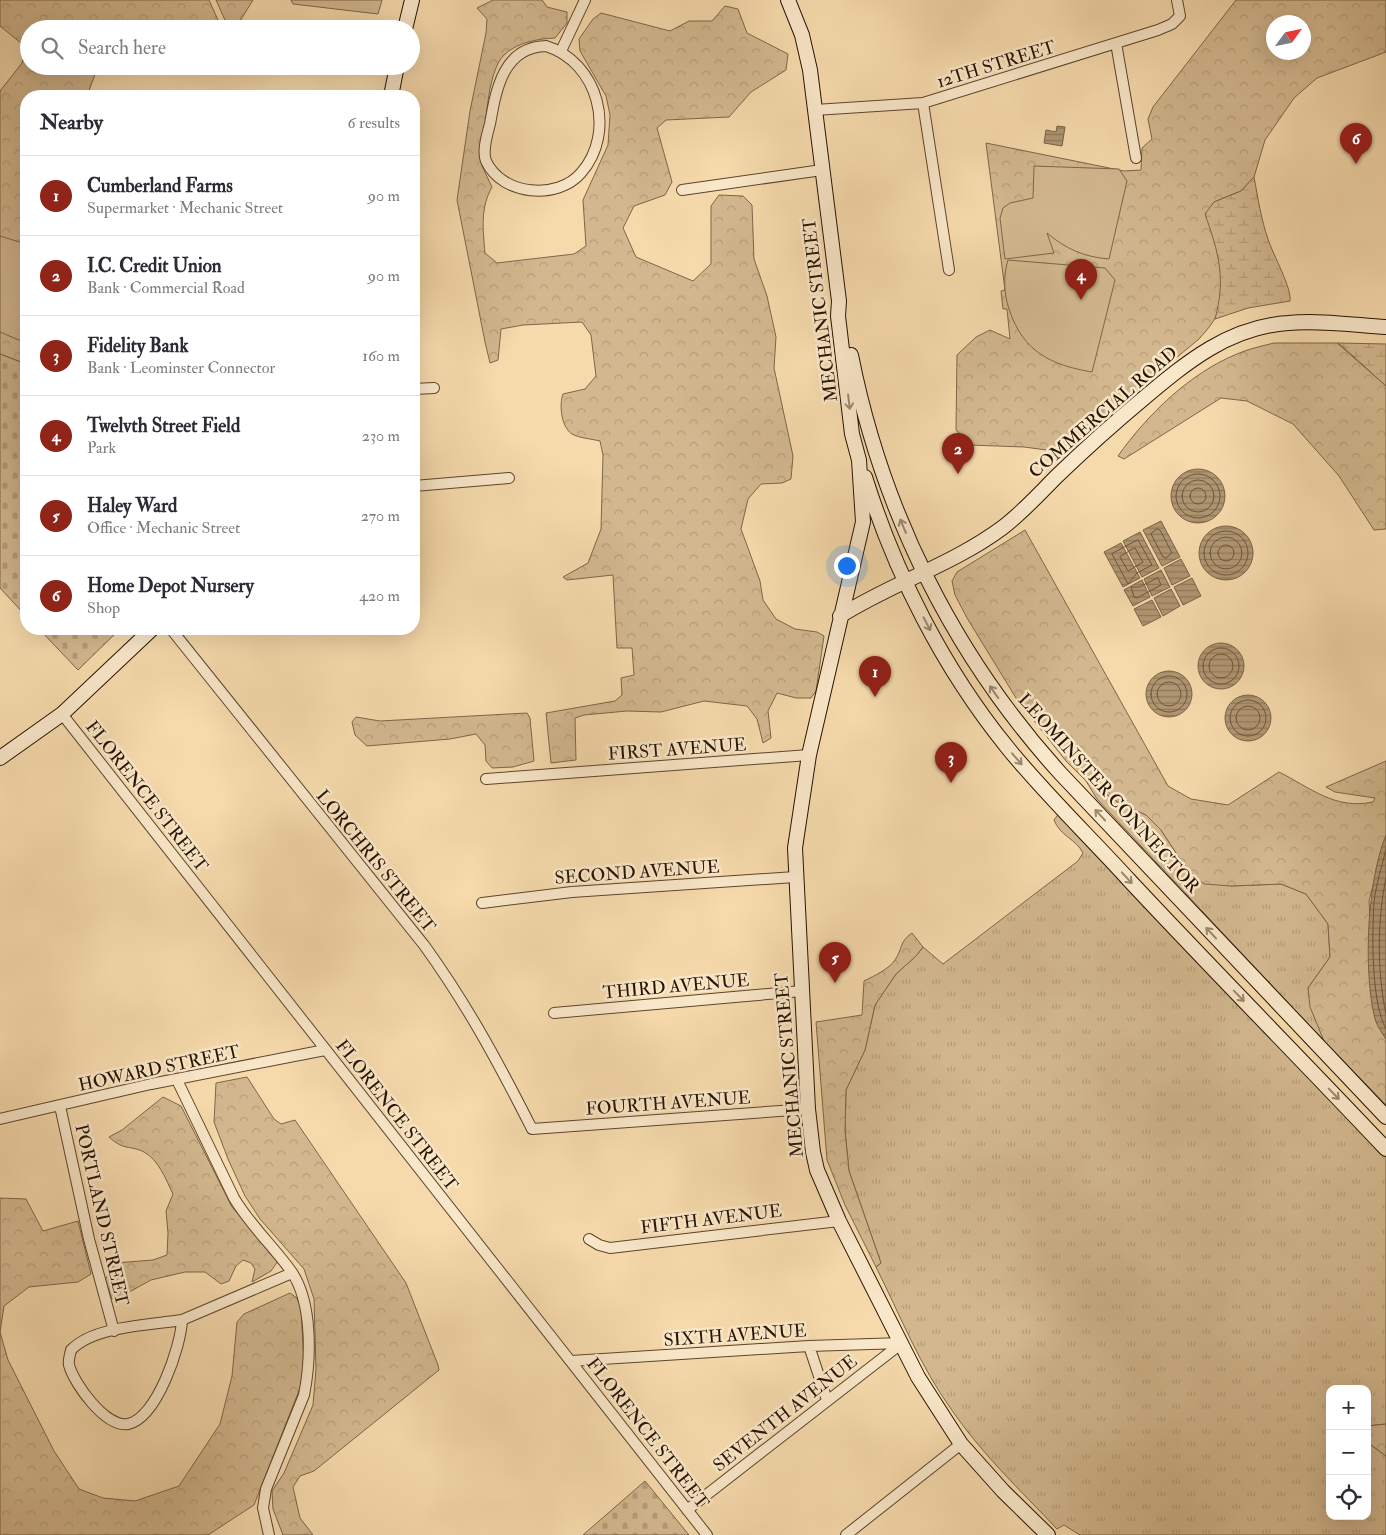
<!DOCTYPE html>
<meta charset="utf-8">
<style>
:root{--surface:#fff;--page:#f2f2f3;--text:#2b2b33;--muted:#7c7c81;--line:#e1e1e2;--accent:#8f2418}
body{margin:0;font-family:"IM FELL Double Pica",serif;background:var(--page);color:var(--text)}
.controls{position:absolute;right:15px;bottom:15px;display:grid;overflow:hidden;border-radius:10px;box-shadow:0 5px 20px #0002}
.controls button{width:45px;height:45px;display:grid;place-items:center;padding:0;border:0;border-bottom:1px solid var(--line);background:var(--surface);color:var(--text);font:25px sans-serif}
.compass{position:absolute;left:1266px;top:15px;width:45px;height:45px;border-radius:50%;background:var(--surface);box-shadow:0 5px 20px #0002;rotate:57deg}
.you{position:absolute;left:846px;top:565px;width:18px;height:18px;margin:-12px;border:4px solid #fff;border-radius:50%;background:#1a73e8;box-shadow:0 0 0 8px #1a73e833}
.badge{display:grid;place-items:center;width:32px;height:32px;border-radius:50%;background:var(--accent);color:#fff;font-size:16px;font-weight:700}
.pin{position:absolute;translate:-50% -41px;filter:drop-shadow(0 1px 2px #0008)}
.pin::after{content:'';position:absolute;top:26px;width:18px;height:15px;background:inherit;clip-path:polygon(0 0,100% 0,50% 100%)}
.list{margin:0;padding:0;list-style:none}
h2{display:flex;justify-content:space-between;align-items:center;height:65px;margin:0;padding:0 20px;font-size:21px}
h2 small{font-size:16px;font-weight:400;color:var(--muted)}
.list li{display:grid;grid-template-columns:32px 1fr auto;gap:15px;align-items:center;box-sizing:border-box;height:80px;padding:0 20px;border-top:1px solid var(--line)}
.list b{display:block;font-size:19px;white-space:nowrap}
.list p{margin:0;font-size:16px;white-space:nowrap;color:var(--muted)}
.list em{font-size:16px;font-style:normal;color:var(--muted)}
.icon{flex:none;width:28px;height:28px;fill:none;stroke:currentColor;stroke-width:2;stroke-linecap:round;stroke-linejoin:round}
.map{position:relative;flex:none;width:1386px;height:1535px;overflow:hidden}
.search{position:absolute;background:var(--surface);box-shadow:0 5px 20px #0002;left:20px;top:20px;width:400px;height:55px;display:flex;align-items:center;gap:12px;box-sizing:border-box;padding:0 18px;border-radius:28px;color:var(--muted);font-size:19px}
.panel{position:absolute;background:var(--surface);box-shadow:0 5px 20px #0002;left:20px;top:90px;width:400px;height:545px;border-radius:20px}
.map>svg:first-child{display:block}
.grass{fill:url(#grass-tufts);stroke:#7d6648}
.forest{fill:url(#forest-crowns);stroke:#7d6648;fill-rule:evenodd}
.wetland{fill:url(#wetland-marsh);stroke:#7d6648}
.cemetery{fill:url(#cemetery-stones);stroke:#7d6648}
.pitch{fill:#d3b88f;stroke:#7d6648}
.water{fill:url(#water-rules);stroke:#796245}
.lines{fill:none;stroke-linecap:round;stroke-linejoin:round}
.shore{stroke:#6c543a;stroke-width:1}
.street-casing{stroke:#5b452c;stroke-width:12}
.secondary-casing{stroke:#271302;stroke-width:16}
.street{stroke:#f9e7c9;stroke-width:10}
.secondary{stroke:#f9e7c9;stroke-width:14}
.oneway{stroke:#9a886f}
.labels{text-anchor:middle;stroke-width:5;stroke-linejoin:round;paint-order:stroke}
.street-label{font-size:18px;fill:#271302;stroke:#f9e7c9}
</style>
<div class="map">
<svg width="1386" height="1535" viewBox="0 0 1386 1535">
<defs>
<pattern id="grass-tufts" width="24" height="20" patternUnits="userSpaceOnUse" patternTransform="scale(1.25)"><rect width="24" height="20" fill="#d3b88f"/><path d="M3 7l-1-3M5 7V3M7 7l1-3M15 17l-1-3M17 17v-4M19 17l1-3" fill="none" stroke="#b59d7a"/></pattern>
<pattern id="forest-crowns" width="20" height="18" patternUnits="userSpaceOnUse" patternTransform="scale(1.25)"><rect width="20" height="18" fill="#d3b88f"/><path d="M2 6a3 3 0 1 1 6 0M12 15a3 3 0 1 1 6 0" fill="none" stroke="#b59d7a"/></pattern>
<pattern id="wetland-marsh" width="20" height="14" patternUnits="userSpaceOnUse" patternTransform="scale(1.25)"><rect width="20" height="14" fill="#d3b88f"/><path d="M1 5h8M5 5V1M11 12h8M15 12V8" fill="none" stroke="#b59d7a"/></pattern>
<pattern id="cemetery-stones" width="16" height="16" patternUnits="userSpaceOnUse" patternTransform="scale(1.25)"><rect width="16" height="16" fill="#d3b88f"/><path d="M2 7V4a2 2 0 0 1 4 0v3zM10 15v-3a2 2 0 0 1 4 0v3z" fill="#b59d7a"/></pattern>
<pattern id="water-rules" width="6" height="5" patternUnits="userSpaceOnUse" patternTransform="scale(1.25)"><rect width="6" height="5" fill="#b09672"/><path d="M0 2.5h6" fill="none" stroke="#8f795b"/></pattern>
</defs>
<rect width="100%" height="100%" fill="#f6daac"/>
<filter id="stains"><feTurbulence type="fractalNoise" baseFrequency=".004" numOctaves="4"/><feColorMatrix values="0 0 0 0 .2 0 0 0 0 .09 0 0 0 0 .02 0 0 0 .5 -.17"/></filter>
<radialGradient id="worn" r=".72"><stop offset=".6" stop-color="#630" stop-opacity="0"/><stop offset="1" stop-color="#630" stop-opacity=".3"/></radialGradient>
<!-- grass -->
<path class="grass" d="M1086 781 1118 802 1146 815 1161 830 1188 871 1231 886 1281 884 1306 894 1328 924 1330 957 1308 988 1324 1041 1097 799Z
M1060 812 1386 1157V1424L1367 1426V1389H1330V1516H1367V1442L1386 1456V1535H1080L1064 1525 1057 1529C1020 1490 981 1453 951 1409 920 1366 900 1315 876 1267L881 1263 849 1171 845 1131 846 1090 865 1050 875 1005 896 974 916 956 923 947 943 964 1078 861 1083 853C1076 839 1060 836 1054 820Z"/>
<!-- forest -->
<path class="forest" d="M0 0H209L222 29H150L132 25 124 29H29V66H98L87 96H26V364L0 354V91L22 63 27 48 0 26Z
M216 0H253L235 29H229Z
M493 0H542L547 7 567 12V23L555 38C537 39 518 42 504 55 486 73 486 130 482 156V166L492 187C480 208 483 230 485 253L497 263 574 254 586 246 583 200 608 145 610 115 606 96 580 51 579 39 593 19 601 13 670 31 689 21H712L725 6 738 9 747 33 788 54 786 70 751 92 729 117 666 120 657 128 672 182 665 195 634 206 623 228 636 257 693 281 711 264V206L719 195 743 196 752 205 754 259 767 296 776 337 774 368 793 456 791 479 782 483 761 484 748 499 741 529 760 581 763 600 776 619 795 629 817 632 824 636 816 691 811 698H796L777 693 768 711 771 738 763 743 757 719 747 706 704 701 661 712 627 711 584 715 575 718 576 760 551 763 546 713 615 701 622 695 621 678 634 675 632 648H617L613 575 567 580 563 577 588 563 601 529 603 455 600 441C592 439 579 438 572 434 561 427 559 404 563 394L585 389 596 376 591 335 582 322 523 325 501 329 498 360 490 363 485 342 457 200 470 111 486 33 487 19 477 8Z
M1236 0H1386V52L1317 78 1294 98 1265 140 1254 177 1241 191 1214 202 1206 214C1216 245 1233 289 1214 320 1210 327 1204 333 1199 339L1062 452 1024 447 969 445 956 430 957 355 976 337 990 330 1010 339 1007 309H1003L1001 291 1005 290 986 143 1124 171 1141 170 1142 148 1152 139 1148 119 1153 107ZM1274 22H1304V52H1274Z
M1274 343H1337L1386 386V529L1374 530 1339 476 1293 424 1247 401 1221 398 1124 459 1118 456C1147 415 1190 373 1237 354 1248 349 1262 346 1274 343Z
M1025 530 1168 786 1191 799 1228 805 1279 772C1311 788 1335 810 1373 802L1375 798 1335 792 1326 787 1386 761V835L1369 901 1376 1021 1386 1039V1105L1324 1041 1310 1007 1308 988 1330 957 1328 924 1306 894 1281 884 1231 886 1204 884 1188 871 1161 830 1146 815 1118 802 1086 781 1066 761 1016 698 967 618 955 595 952 581 957 572Z
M527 713 530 718 534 761 513 767 492 768 486 761 485 745 476 734 450 739 367 746 355 735 352 722 356 717 380 721Z
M912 933 923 947 916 956 896 974 875 1005 865 1050 846 1090 845 1131 849 1171 881 1263 876 1267 845 1205 827 1160 816 1022 862 1015 864 981C874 976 889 969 895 960 903 948 899 942 912 933Z
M247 1077 274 1119 281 1124 295 1120 406 1283 438 1365 439 1370 314 1471 300 1476 293 1487 300 1518 313 1535H283L273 1509 272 1491 284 1473 313 1405 316 1369 314 1299 304 1269 260 1219 245 1196 228 1159 214 1122 216 1083Z
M163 1097 181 1106 232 1207 278 1261 271 1271 252 1282 255 1269 251 1263 243 1260 236 1266 229 1281 221 1284 205 1272H185L151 1280 122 1296 112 1299 105 1280 115 1263 153 1260 167 1255 168 1233 166 1211 173 1194C166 1180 159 1160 144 1152 130 1145 124 1151 109 1137L122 1130Z
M0 1198 26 1199 43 1231 78 1221 91 1274 78 1282 29 1287 4 1306 0 1332 8 1360 54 1451 79 1489 103 1498 135 1501 179 1486 220 1424 232 1376 237 1322 244 1314 290 1293 297 1298 301 1309 304 1363 300 1388 254 1505 208 1535H0Z
M1386 1424V1456L1367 1442V1426Z"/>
<!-- wetland -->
<path class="wetland" d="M1254 177C1258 198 1261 219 1268 239 1273 255 1292 288 1290 301L1248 308 1215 319C1226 278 1219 254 1205 214L1214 202 1241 191Z
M1337 343 1386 344V386L1342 346Z"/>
<!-- cemetery -->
<path class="cemetery" d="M0 354 26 364V616L0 588Z
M39 629H120L78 670Z
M645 1481 689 1535H583Z"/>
<!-- pitch -->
<path class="pitch" d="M291 0H382L378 14 293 4Z
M1034 166 1119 169 1127 181 1109 259C1084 257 1066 249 1047 233L1054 253 1005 259 1000 218 1003 208 1010 203 1033 198Z
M0 236 26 244V343L0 332Z
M1008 260 1105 268 1115 280 1092 372C1051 365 1023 352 1009 309 1004 294 1003 276 1008 260Z"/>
<!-- water -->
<path class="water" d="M1057 126 1065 127 1062 146 1044 143 1046 130 1056 132Z
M1171 496a27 27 0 1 1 54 0a27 27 0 1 1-54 0Z
M1161 521 1180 557 1162 566 1143 530Z
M1199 553a27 27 0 1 1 54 0a27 27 0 1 1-54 0Z
M1140 532 1159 568 1142 577 1123 541Z
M1121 543 1140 578 1123 587 1104 552Z
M1181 559 1190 576 1172 585 1164 568Z
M1161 570 1170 587 1152 596 1144 579Z
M1192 578 1201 596 1183 605 1174 587Z
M1142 580 1150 597 1133 606 1124 590Z
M1171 589 1180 606 1163 616 1154 598Z
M1152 600 1161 617 1143 626 1134 609Z
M1198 666a23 23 0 1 1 46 0a23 23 0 1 1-46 0Z
M1146 694a23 23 0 1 1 46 0a23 23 0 1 1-46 0Z
M1225 718a23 23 0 1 1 46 0a23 23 0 1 1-46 0Z
M1386 835V1039C1382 1033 1377 1026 1375 1019 1363 971 1367 881 1386 835Z"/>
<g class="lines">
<!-- shore -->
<path class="shore" d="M1176 496a22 22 0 1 1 44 0a22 22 0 1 1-44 0Z
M1182 496a16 16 0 1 1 32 0a16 16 0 1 1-32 0Z
M1190 496a8 8 0 1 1 16 0a8 8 0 1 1-16 0Z
M1157 529 1160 530 1172 553 1166 558 1163 557 1151 534Z
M1204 553a22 22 0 1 1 44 0a22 22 0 1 1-44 0Z
M1210 553a16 16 0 1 1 32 0a16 16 0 1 1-32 0Z
M1138 540 1152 565 1137 573 1128 584 1112 554Z
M1218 553a8 8 0 1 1 16 0a8 8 0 1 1-16 0Z
M1135 548 1143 562 1128 571 1120 557Z
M1158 578 1161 585 1137 598 1134 597 1131 587H1139Z
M1203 666a18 18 0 1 1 36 0a18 18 0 1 1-36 0Z
M1209 666a12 12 0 1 1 24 0a12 12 0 1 1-24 0Z
M1151 694a18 18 0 1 1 36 0a18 18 0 1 1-36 0Z
M1157 694a12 12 0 1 1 24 0a12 12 0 1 1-24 0Z
M1230 718a18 18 0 1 1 36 0a18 18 0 1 1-36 0Z
M1236 718a12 12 0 1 1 24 0a12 12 0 1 1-24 0Z
M1386 849C1382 866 1376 885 1374 902 1372 934 1371 1002 1386 1029
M1386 878C1377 921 1377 971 1386 1014"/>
<!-- street casing -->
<g class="street-casing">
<path id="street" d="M1116 43 1136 158
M546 46C598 62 617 132 581 173 558 200 502 196 486 161 482 151 487 135 490 124 496 90 503 47 546 46Z
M561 51 585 0
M923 103 949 270
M815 110 923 103 1158 30 1172 24 1180 16 1177 0
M682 190 822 170
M414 389 434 388
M414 486 509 478
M171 629 424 945C468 1006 498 1062 532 1129L808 1109
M62 714 707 1535
M486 779 809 755
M482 903 572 892 795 877
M554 1013 802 991
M177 1080 234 1198C250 1225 273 1246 291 1271 313 1302 311 1360 304 1395L266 1489 263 1508 269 1535
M60 1106 89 1239 114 1331
M0 1119 151 1084 325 1050
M589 1239 599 1245 610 1248 839 1221
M182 1320C149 1325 94 1326 71 1350 70 1355 68 1360 69 1365 74 1384 106 1428 128 1424 157 1418 181 1346 182 1320L292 1273
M809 1346 827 1400
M571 1361 809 1346 902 1343
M687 1510 902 1343
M846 1535 961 1444"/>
</g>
<!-- secondary casing -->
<g class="secondary-casing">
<path id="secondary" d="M788 0 802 35 810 70 839 301 838 316 852 434 859 460 863 522 809 755 795 848 808 1109 813 1152 817 1170 839 1221 918 1377 961 1444 1003 1491 1048 1535
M405 29 412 0
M391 96 397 66
M851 355C882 512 954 656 1061 774L1386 1117
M865 477C895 573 943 668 1007 747 1045 794 1089 836 1129 880 1214 971 1301 1059 1386 1149
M840 616C892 583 952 565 1002 528 1022 513 1039 494 1057 476 1085 449 1114 423 1144 398 1187 362 1229 327 1288 323 1320 320 1354 325 1386 327
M0 758 62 714 152 629"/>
</g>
<!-- street -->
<use href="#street" class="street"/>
<!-- secondary -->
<use href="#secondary" class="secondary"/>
</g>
<!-- one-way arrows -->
<defs><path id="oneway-shaft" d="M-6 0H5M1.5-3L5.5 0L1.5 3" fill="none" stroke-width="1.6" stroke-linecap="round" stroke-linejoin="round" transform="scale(1.25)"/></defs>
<g class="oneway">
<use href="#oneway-shaft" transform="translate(849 402) rotate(83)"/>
<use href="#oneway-shaft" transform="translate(903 526) rotate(-113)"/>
<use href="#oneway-shaft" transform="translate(927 624) rotate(62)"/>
<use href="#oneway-shaft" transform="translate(994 692) rotate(-125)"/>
<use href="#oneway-shaft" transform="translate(1017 759) rotate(49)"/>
<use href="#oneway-shaft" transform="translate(1100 815) rotate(-133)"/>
<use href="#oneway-shaft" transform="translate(1127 878) rotate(47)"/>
<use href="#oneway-shaft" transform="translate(1211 933) rotate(-133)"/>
<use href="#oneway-shaft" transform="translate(1239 996) rotate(46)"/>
<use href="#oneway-shaft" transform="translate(1334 1094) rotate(46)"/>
</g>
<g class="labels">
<!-- street labels -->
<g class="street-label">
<text transform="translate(996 64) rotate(-17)" y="6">12TH STREET</text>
<text transform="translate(820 310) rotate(-97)" y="6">MECHANIC STREET</text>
<text transform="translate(1103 412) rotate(-41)" y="6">COMMERCIAL ROAD</text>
<text transform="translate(677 749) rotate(-4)" y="6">FIRST AVENUE</text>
<text transform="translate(1109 793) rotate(48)" y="6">LEOMINSTER CONNECTOR</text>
<text transform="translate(147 796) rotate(52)" y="6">FLORENCE STREET</text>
<text transform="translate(376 861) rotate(51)" y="6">LORCHRIS STREET</text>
<text transform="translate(637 872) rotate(-4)" y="6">SECOND AVENUE</text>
<text transform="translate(676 986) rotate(-5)" y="6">THIRD AVENUE</text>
<text transform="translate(789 1065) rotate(-95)" y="6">MECHANIC STREET</text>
<text transform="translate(159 1068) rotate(-12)" y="6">HOWARD STREET</text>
<text transform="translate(668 1103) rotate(-4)" y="6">FOURTH AVENUE</text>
<text transform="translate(397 1115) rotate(52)" y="6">FLORENCE STREET</text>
<text transform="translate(102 1215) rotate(77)" y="6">PORTLAND STREET</text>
<text transform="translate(711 1219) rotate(-7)" y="6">FIFTH AVENUE</text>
<text transform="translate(735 1335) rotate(-4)" y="6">SIXTH AVENUE</text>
<text transform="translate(785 1413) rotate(-38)" y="6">SEVENTH AVENUE</text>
<text transform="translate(648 1433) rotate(52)" y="6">FLORENCE STREET</text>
</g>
</g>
<rect width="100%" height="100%" filter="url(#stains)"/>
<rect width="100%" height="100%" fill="url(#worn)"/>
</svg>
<div class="controls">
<button>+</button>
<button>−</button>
<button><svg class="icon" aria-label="locate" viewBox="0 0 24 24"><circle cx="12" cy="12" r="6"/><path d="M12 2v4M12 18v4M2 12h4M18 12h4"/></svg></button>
</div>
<svg class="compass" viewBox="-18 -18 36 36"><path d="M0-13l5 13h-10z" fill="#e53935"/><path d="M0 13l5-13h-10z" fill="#7c7c81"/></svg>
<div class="you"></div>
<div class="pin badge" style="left:875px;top:697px">1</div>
<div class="pin badge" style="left:958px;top:474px">2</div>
<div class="pin badge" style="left:951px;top:783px">3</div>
<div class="pin badge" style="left:1081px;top:300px">4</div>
<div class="pin badge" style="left:835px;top:983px">5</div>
<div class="pin badge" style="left:1356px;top:164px">6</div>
<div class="search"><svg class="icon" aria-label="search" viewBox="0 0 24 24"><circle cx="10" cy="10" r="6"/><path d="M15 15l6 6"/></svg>Search here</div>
<section class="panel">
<h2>Nearby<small>6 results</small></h2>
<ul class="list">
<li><span class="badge">1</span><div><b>Cumberland Farms</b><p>Supermarket · Mechanic Street</p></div><em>90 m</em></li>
<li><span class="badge">2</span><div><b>I.C. Credit Union</b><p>Bank · Commercial Road</p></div><em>90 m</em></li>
<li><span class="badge">3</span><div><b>Fidelity Bank</b><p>Bank · Leominster Connector</p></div><em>160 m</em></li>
<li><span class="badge">4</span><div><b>Twelvth Street Field</b><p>Park</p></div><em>230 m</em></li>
<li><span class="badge">5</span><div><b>Haley Ward</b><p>Office · Mechanic Street</p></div><em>270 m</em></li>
<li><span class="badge">6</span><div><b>Home Depot Nursery</b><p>Shop</p></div><em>420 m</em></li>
</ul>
</section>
</div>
